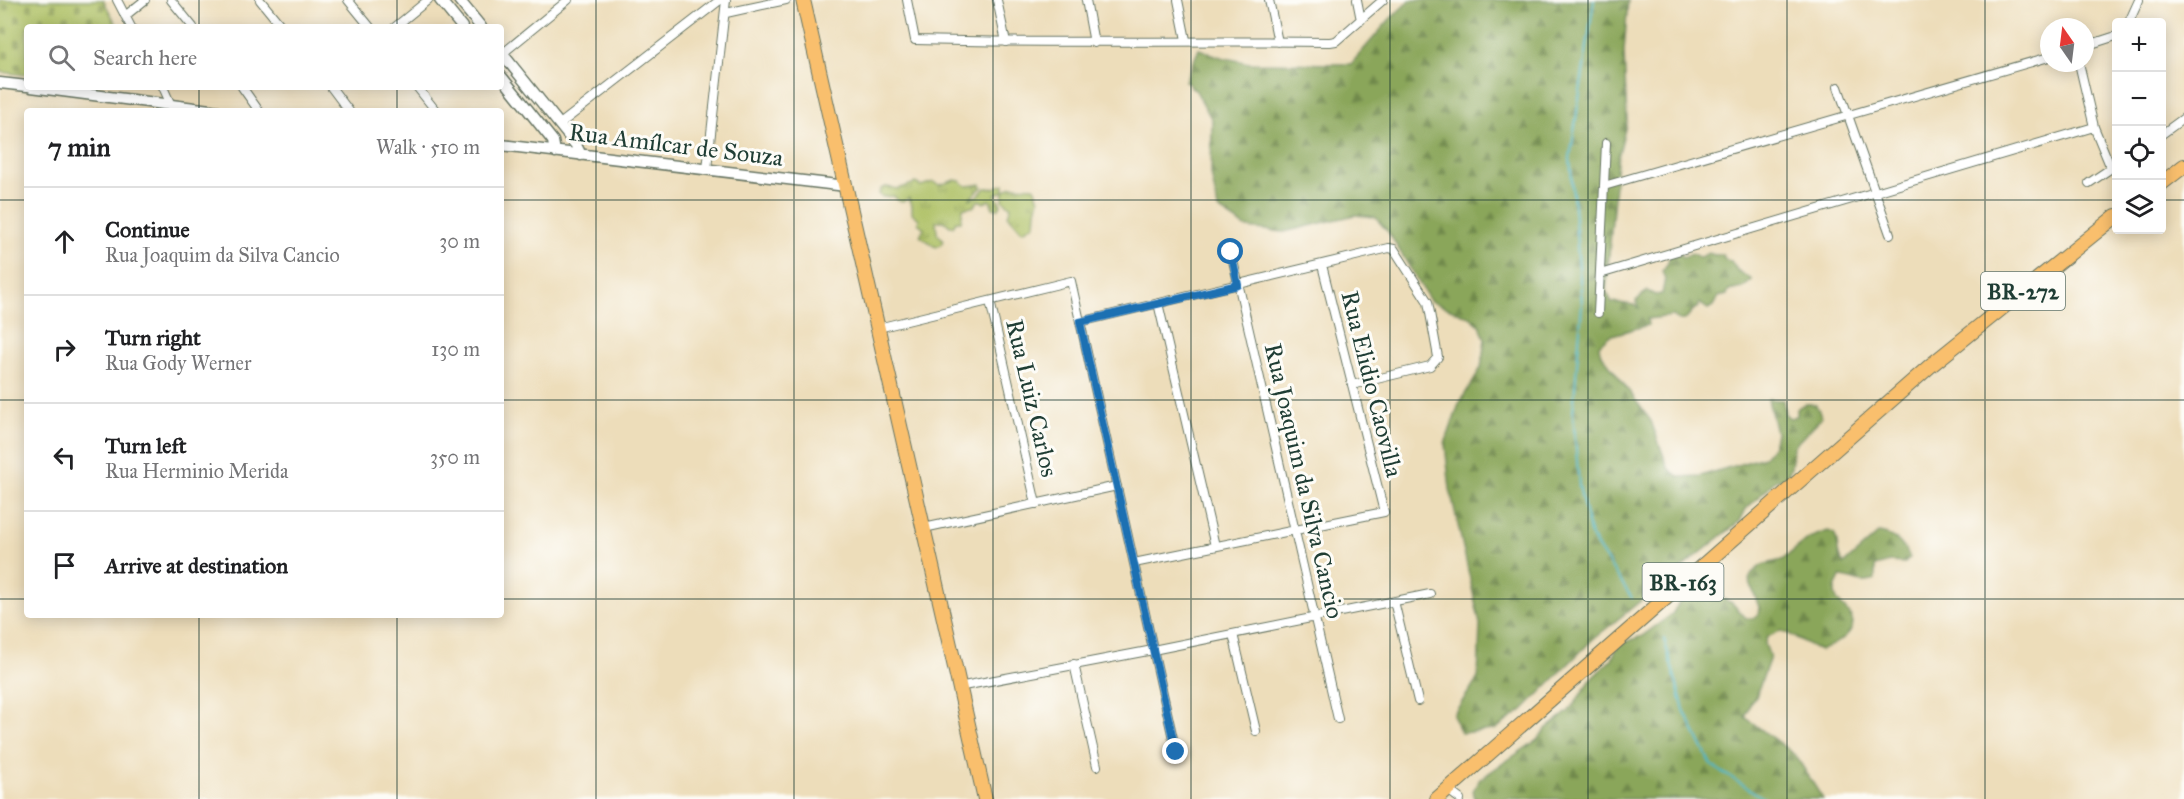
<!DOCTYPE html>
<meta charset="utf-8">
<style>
:root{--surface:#fff;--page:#f6f6f6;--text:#202124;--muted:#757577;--line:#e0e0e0}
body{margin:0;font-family:"IM FELL Great Primer",serif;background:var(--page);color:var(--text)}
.controls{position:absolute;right:18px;top:18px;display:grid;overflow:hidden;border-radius:6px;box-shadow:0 3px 15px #0003}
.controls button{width:54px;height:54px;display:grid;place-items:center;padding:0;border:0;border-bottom:2px solid var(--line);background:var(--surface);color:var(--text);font:30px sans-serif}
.compass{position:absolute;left:2040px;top:18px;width:54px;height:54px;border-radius:50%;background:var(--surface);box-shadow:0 3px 15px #0003;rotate:346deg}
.stop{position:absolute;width:18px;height:18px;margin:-14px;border:4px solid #1f6fb2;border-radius:50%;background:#fff}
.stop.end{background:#1f6fb2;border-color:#fff;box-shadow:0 2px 6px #0008}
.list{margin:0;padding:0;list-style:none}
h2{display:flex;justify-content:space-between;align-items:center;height:78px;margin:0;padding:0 24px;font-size:26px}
h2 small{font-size:20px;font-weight:400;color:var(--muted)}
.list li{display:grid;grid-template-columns:39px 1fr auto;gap:18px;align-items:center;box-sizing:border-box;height:108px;padding:0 24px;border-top:2px solid var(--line)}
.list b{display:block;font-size:22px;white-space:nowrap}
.list p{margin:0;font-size:20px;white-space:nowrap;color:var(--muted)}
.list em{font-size:20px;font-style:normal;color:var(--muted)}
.icon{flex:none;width:33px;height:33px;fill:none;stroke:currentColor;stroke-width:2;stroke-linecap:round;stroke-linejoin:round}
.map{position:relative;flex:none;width:2184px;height:799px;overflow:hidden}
.search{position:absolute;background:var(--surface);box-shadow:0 3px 15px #0003;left:24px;top:24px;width:480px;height:66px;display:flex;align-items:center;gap:15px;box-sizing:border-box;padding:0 21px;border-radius:6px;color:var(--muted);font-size:22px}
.panel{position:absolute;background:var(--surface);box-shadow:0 3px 15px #0003;left:24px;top:108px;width:480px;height:510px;border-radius:6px}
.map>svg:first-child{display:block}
.grass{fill:url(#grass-tufts);stroke:#667e4c;stroke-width:1.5}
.forest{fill:url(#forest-firs);stroke:#547247;stroke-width:1.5}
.cemetery{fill:url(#cemetery-stones);stroke:#667e4c;stroke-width:1.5}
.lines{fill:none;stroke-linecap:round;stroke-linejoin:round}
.stream{stroke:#4bb7c7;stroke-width:2}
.minor-casing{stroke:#677563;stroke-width:10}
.tertiary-casing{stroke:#677563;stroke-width:13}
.trunk-casing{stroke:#677563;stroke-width:16}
.minor{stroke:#fff;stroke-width:8}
.tertiary{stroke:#fff;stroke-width:10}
.trunk{stroke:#f9bf6d;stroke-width:14}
.route{stroke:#1f6fb2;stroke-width:8}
.grid{fill:none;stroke:#1f3d34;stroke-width:1.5;stroke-opacity:0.55}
.labels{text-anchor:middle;stroke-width:6;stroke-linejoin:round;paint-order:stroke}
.shield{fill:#fdfcf7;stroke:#62766e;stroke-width:1.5}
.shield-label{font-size:22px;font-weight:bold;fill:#1f3d34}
.street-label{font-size:24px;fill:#1f3d34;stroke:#fdfcf7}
</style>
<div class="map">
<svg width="2184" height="799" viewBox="0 0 2184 799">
<defs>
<pattern id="grass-tufts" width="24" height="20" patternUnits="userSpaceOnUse" patternTransform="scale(1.5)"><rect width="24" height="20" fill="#adc064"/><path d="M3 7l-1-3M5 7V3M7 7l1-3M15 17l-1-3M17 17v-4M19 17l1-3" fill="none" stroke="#8c9d53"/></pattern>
<pattern id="forest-firs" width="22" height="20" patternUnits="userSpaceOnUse" patternTransform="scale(1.5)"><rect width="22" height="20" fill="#8aa65a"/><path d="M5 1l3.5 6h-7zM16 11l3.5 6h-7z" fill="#70884b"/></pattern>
<pattern id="cemetery-stones" width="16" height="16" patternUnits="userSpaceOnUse" patternTransform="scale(1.5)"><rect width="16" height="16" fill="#adc064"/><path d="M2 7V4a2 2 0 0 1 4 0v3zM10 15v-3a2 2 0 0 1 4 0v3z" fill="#8c9d53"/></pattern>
</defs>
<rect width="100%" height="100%" fill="#fdfcf7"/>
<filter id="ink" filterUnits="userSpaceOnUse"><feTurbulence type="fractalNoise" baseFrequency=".0167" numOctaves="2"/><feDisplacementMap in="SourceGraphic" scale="12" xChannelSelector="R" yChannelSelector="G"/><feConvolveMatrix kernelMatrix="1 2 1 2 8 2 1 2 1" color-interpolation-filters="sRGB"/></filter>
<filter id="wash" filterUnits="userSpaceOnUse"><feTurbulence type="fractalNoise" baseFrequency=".008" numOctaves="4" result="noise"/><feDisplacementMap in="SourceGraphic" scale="24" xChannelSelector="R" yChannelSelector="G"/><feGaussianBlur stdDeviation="1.35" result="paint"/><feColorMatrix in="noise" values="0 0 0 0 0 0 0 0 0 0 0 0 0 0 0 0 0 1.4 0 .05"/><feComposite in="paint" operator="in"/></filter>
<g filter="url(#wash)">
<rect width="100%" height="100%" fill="#edddba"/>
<!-- grass -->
<path class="grass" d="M955 180 960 181 967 186 981 184 982 187 969 199 978 196 985 188H994L1004 184V191L1011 186 1034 187 1039 199 1036 211 1035 224 1023 231 1021 230 1008 215 1011 207 1003 200 1004 191 995 194 1001 205 998 209 993 208 990 200 984 203 979 200 973 207 963 208 961 221H956L953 226H950L944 221H936L937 233 943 240 941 245 936 247 920 236 924 228 918 223 919 219 912 213V206L909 198 902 202 897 200 894 196 883 197 879 194 881 189 886 187 898 189 915 183 921 186 933 182 940 185Z"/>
<!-- forest -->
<path class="forest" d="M1410 0H1628L1624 52 1627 121 1617 161 1606 291 1612 302 1634 305 1639 308 1636 301 1647 291 1655 295 1662 294 1665 279 1662 271 1668 263 1669 257 1680 253 1683 257 1692 253C1700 259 1701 257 1708 253L1715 255 1722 254 1726 260 1731 261 1737 270 1752 280 1743 288 1728 291 1727 295 1718 297 1713 306 1708 309 1699 303 1698 307C1686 312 1688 328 1673 316L1647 319 1648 325 1609 336 1599 345 1600 352 1651 421 1668 468 1679 477 1700 476 1764 457 1773 446 1776 433 1768 399 1783 400 1785 414 1790 418 1797 416V409C1803 403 1808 403 1816 405L1822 417 1793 447 1791 468 1788 474 1783 479 1776 480 1746 509 1740 521 1592 640 1523 710 1494 730 1461 733 1453 715 1478 678 1480 624 1450 489 1445 444 1459 404 1481 368 1485 339 1480 326 1470 317 1430 301 1389 233 1375 217 1355 215 1284 232 1247 228 1218 209 1211 174 1212 120 1196 91 1185 81 1199 49 1221 57 1249 63 1351 64 1389 20Z
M1828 531 1834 533C1840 544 1835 555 1844 564L1879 533C1896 536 1902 543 1910 558L1905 563 1890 562 1875 566V580C1858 586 1854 577 1840 577 1839 581 1835 586 1835 590 1834 604 1848 608 1852 619 1858 634 1831 646 1820 651 1813 647 1785 631 1781 631 1776 632 1771 636 1767 637L1765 644 1770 657 1756 697 1751 702 1745 717 1796 756 1823 799H1475L1473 790 1480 779 1537 740 1547 728 1569 711 1593 677 1612 659 1618 645 1642 636 1672 614 1682 598 1697 588 1732 603 1746 618H1753L1758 614 1759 607 1749 580 1752 573 1762 565 1782 560 1809 538Z"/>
<!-- cemetery -->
<path class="cemetery" d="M0 0H103L118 27H27V75L0 72Z"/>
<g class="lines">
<!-- stream -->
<path class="stream" d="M1594 0 1570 158 1582 304 1573 412 1579 486 1591 537 1632 598
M1664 639 1684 710 1711 765 1765 799"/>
</g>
</g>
<g filter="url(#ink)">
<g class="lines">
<!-- minor casing -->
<g class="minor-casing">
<path id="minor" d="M117 0 131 27
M171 0 193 27
M260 0 282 27
M348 0 370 27
M907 0 915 40C1054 44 1192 40 1330 42L1336 41 1383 0
M997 0 1006 42
M1086 0 1094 43
M1178 0 1186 40
M1269 0 1278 42
M1357 0 1361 20
M726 13 786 0
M125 16 145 0
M2129 22 2139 0
M395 27 428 0
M2085 46 2116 36
M502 54 568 0
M2079 63 2094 127 2111 168
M163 87 171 105
M242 87 259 111
M331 87 349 111
M417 87 436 111
M1838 87 1890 234
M560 124 720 0
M2162 134 2184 118
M707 169 726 0
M2089 183 2116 165
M1604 186 2049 57
M1231 252 1338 719
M1600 274 2094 127
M990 301 1036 504
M1158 303 1215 546
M1598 313 1606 143
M1080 322 1389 248 1394 249 1428 302 1438 357 1430 366 1352 385
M878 328 1071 281 1176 752
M924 528 1117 486
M1134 563 1384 512 1322 265
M1394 601 1418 701
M1233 634 1256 731
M1074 664 1097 766
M958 687 1153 650 1430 594
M1448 790 1460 799"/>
</g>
<!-- tertiary casing -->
<g class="tertiary-casing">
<path id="tertiary" d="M440 0 462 27
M459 0 481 27
M501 52 576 145 581 155
M501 76 553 141 555 152
M0 83 27 86
M31 87 218 111
M501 145 846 186"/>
</g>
<!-- trunk casing -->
<g class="trunk-casing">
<path id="trunk" d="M803 0 985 799
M2162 183 2184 166
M1437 799 1930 366 2116 216"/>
</g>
<!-- minor -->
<use href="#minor" class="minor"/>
<!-- tertiary -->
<use href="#tertiary" class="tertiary"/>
<!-- trunk -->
<use href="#trunk" class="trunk"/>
</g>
</g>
<g class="lines" filter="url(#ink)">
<!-- route -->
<path class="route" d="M1176 752 1080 322 1238 285 1231 252"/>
</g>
<!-- grid -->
<path class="grid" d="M199 0V27M397 0V27M596 0V799M794 0V799M993 0V799M1191 0V799M1390 0V799M1588 0V799M1787 0V799M1985 0V799M199 87V111M397 87V111M0 200H27M501 200H2116M2162 200H2184M0 400H27M501 400H2184M0 599H27M501 599H2184M199 615V799M397 615V799"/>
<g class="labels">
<!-- shield labels -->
<g class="shield">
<rect x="1981" y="272" width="84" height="38" rx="4.5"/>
<rect x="1642.5" y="563" width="81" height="38" rx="4.5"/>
</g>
<g class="shield-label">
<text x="2023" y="299">BR-272</text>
<text x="1683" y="590">BR-163</text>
</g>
<!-- street labels -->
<g class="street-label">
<text transform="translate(676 145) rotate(7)" y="8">Rua Amílcar de Souza</text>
<text transform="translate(1372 384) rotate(76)" y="8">Rua Elidio Caovilla</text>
<text transform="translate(1032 398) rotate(77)" y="8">Rua Luiz Carlos</text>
<text transform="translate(1304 481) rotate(77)" y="8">Rua Joaquim da Silva Cancio</text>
</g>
</g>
</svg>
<div class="controls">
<button>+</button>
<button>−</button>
<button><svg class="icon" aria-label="locate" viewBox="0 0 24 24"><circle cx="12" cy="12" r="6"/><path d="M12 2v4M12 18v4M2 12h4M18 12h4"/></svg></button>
<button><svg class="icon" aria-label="layers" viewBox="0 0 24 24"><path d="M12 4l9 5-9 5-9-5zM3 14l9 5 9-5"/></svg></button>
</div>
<svg class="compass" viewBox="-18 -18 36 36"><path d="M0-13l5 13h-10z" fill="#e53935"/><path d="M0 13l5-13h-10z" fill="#757577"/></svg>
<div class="stop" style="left:1231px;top:252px"></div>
<div class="stop end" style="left:1176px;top:752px"></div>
<div class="search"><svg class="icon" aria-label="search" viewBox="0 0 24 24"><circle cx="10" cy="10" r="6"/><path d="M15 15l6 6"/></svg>Search here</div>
<section class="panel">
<h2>7 min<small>Walk · 510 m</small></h2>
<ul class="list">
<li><svg class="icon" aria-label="ahead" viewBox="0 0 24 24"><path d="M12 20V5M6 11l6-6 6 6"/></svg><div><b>Continue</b><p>Rua Joaquim da Silva Cancio</p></div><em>30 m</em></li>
<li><svg class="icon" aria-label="right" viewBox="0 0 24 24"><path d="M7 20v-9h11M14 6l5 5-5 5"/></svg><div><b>Turn right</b><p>Rua Gody Werner</p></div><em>130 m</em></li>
<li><svg class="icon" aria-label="left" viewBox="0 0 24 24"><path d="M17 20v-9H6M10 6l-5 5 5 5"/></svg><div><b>Turn left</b><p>Rua Herminio Merida</p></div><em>350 m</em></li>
<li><svg class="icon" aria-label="arrive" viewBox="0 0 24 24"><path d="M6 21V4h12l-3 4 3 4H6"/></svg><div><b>Arrive at destination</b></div></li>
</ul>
</section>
</div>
